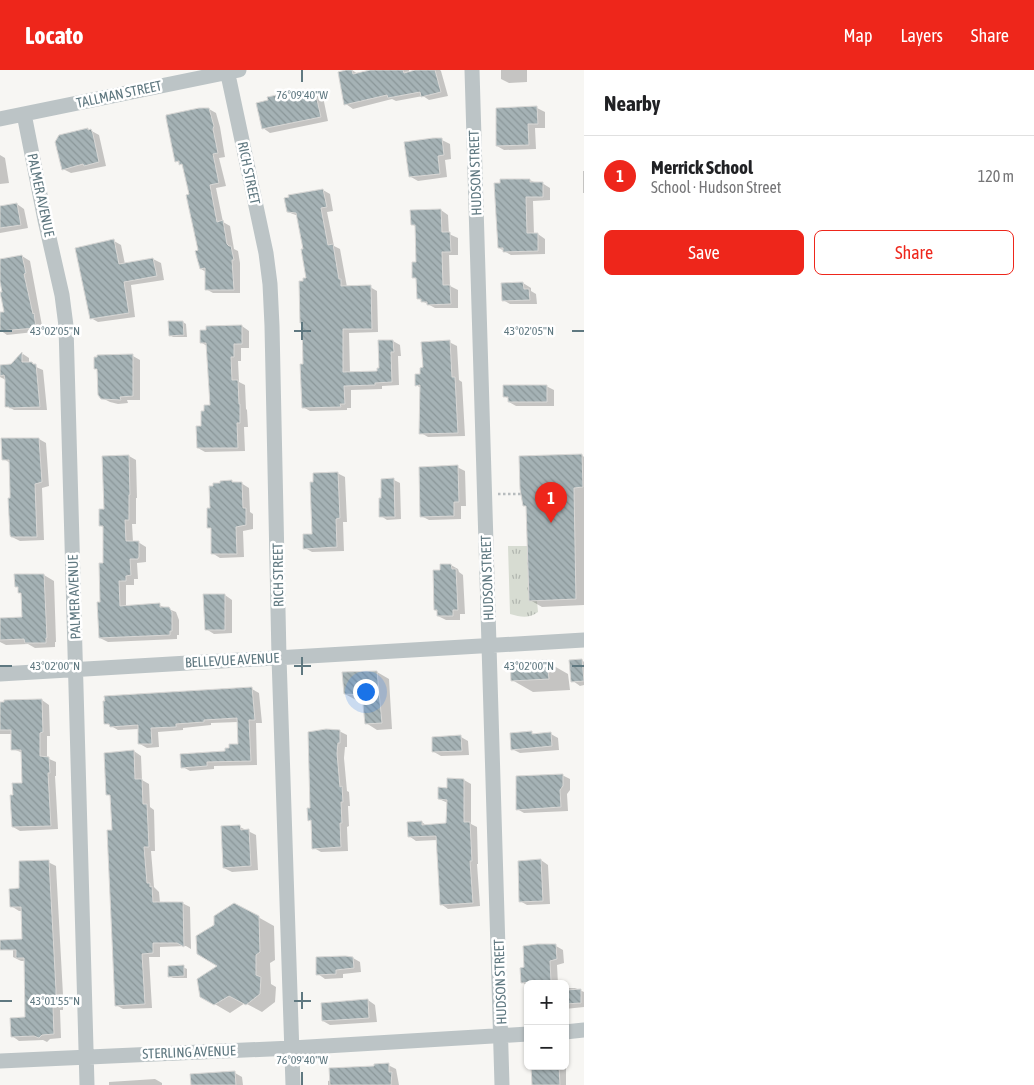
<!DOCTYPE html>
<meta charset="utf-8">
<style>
:root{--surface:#fff;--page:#f2f2f2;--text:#202124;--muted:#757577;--line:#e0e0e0;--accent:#ee261b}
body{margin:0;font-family:"Asap Condensed",sans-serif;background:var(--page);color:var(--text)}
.controls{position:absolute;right:15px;bottom:15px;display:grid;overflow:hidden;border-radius:8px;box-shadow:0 1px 4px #0004}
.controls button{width:45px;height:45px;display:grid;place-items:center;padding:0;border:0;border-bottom:1px solid var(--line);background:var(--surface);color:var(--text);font:25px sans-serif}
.you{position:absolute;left:365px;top:621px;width:18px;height:18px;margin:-12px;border:4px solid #fff;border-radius:50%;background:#1a73e8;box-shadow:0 0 0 8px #1a73e833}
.badge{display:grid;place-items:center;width:32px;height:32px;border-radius:50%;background:var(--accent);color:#fff;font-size:16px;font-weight:700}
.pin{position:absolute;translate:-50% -41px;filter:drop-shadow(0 1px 2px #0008)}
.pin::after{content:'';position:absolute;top:26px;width:18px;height:15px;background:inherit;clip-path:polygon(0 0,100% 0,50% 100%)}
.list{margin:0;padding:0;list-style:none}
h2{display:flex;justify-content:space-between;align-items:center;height:65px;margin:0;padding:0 20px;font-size:21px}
h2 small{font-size:16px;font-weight:400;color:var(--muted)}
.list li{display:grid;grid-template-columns:32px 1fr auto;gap:15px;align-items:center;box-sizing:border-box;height:80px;padding:0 20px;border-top:1px solid var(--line)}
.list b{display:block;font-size:19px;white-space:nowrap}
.list p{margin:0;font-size:16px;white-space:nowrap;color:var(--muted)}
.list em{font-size:16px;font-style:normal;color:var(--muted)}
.actions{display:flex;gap:10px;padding:15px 20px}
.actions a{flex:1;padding:11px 0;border:1px solid var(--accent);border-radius:8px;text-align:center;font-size:18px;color:var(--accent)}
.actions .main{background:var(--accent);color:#fff}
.map{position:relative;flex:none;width:584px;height:1015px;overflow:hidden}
header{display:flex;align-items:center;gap:30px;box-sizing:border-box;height:70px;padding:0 25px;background:var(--accent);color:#fff}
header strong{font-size:24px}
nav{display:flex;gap:28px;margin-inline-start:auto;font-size:18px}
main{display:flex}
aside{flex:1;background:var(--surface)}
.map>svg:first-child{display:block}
.park{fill:url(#park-tufts)}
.shadow{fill:#0003}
.building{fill:url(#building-back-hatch);stroke:#d8d7d5}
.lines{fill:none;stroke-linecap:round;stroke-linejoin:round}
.path{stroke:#b7bcbe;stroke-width:2.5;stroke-dasharray:2.5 2.5;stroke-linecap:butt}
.street{stroke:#bcc4c6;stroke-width:15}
.ticks{fill:none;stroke:#5f7880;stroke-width:2}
.labels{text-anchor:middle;stroke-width:5;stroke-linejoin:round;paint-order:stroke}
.street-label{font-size:14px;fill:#5f7880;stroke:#fff}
.ticks-label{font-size:12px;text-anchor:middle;fill:#5f7880;stroke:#fff;stroke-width:5;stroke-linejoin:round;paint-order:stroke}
</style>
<header>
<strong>Locato</strong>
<nav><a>Map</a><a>Layers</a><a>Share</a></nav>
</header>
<main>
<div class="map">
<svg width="584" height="1015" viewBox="0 0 584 1015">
<defs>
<pattern id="park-tufts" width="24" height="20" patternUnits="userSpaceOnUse" patternTransform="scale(1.25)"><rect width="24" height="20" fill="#d7dcd2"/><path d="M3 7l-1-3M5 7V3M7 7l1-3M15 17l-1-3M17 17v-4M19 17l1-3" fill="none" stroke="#b2b7b0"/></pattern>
<pattern id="building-back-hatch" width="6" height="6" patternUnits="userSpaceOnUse" patternTransform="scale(1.25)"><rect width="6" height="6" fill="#a5b2b5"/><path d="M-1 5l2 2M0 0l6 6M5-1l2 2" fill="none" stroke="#8a9698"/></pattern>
</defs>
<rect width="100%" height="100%" fill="#f7f6f3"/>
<!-- park -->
<path class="park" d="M508 476H528L529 531H537L538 542C528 549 521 547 510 544Z"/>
<!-- shadow -->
<path class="shadow" d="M352 0 358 4 376 0H409L410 3 420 0H440L441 1 448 26 429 30 423 26 396 31 392 29 353 39 346 34Z
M501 0H527V12L509 13 501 9Z
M302 21 307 24 315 22 323 27 328 51 270 63 263 58Z
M537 38 545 42V58H535L536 79 504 80 497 76V39Z
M209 39 216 43 220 57 225 87 219 88 226 116 216 118 223 152 230 156 234 179 238 181 240 193V223H213L206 219V202L201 199 200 181 190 125 183 95 176 91Z
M88 59 99 65 106 96 71 103 63 99Z
M442 70 450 74 451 89 445 90 447 107 418 111 411 107Z
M0 85 5 88 9 113 0 114V118Z
M583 101H584V123H583Z
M530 110 536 113H542L550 118V130L533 131 534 164H538L545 169V184L511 185 499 178 501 114Z
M323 120 330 124 333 141 327 142 334 176 340 179 347 217H370L377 221 378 262 349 263 350 303 378 302 393 271 400 275 401 286H398L399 315 382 316V319L351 320V338H347V340L310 341 303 337 304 212 307 209 304 180 298 146 288 142Z
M17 134 24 139 28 158 0 163V137Z
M441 140 448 145 449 164 458 168V185H449L450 216 458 220V238H435L422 231 418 228V210L413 207 417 193 416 157 412 154Z
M114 171 121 175 125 194 153 189 161 193 164 210 131 215 135 247 98 252 91 248Z
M22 186 30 191 43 261 7 265 0 260V244L5 243 0 209V191Z
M523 213 531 218V221L536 224 537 234H510L503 230Z
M183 252 186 254 187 267H173L170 265Z
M242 256 249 261V278H241V291H238L239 312 245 315 246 339 247 340 248 357H244L245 381 205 382 198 378 203 357 211 336 207 276 202 273Z
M449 272 457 276 459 310 462 312 465 366 428 367 421 363V318L416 315 424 299Z
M23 284 29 288V294L43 300 47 340H14L7 336 6 310 0 307V296L12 295Z
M133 286 140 290V330H127L128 333 118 334 110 332 102 328 99 300 95 298Z
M546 316 554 320V336H516L509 332V329L504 326Z
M39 369 46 373 49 416 42 418 44 470 20 471 12 467 10 393 4 389Z
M582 385 584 387V535L542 537 530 530 528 437 524 435Z
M129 386 136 390 137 428H136V454H132L133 472H138L146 477V492L137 493 138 509H134V515H126V537L159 535 176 542 179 550V565H177V569L108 572 100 568 105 494 104 458 101 456 105 440Z
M457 397 465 401 466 436H461V449L429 450 421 446Z
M337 403 345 407 347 452H343L344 481 312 482 305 478 313 465Z
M394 410 400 413 401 449 387 450 381 446Z
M231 411 235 413H241L249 418 250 442 253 444V459L243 461 244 487 220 488 212 483V459L209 457 211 439 221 414Z
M451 495 458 499 459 502 463 505 465 544H460V550H446L438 546V542L435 540 441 501Z
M15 505H44L54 511 56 572H55V577L35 578 28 574 6 575 0 572V549L24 548 23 524 19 522V518L16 516Z
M225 525 232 530V563L214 564 206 559Z
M582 590 584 592V615L580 616 573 611Z
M547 592 568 604 570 620 533 622 512 610Z
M377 602 389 609 392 659 377 660 366 653 364 630H356L345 624 344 604Z
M252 619 259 623 262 653H256L257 695 214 696V699L190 701 183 697 226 682 239 675 238 652 211 653V655L183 658V660L158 662 159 677 147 678 140 674 139 659 118 660 106 653Z
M42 630 49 635 50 666H47V688L56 692V706H55L58 759 20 761 13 757 14 727 24 714 23 683 13 679V664H0V633Z
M339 661 347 665V677H345L344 688 347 721 349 722 350 736H348L349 756 347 757 348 781 321 782 314 778 312 751 309 750Z
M532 663 536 665 551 664 558 668 559 680 520 683 512 679 511 664Z
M461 667 468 671 469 685 441 686 434 682Z
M134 681 141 686 142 710 149 714 150 737 154 740 155 781H151L154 817 159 822 160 833H182L190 837 191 879 186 876 160 877V887H149L152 938 123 939 116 935 112 727 107 724Z
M562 705 570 709V720L567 724 568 741 524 743 517 739Z
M464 710 471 714V754L477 757 478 794H477L480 836 448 839 441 834 437 770 416 771 409 766 422 752 427 756 447 754 448 733 439 729 448 719Z
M240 757 256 765 258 800 232 802 224 798Z
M541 790 548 795 550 834 527 835 520 831Z
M48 792 56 796 63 925V940H60L61 968 50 969 47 972 43 970 19 971 12 966 27 948 25 891H21L13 887V871H23L22 841H19L11 836 21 820Z
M258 847 274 856 275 890 270 893 271 914 276 917 275 932 262 942 245 933 230 943 201 926 219 896Z
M556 876 563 880 564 893 557 895 558 914H528V916L522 912 525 899Z
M353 888 360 892 361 902 343 904V908L325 909 318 904Z
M183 897 187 899V908H173L169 906Z
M565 918H575L584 922V937L565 939Z
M368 930 375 935 377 952 330 955 323 951Z
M566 994V1015H534V996H565Z
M388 995 396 999 399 1015H328V1011Z
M235 1003 242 1007 243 1015H192Z
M155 1009 162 1013V1015H109V1012Z"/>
<!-- building -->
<path class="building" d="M346 0H352L353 4 370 0H403L404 3 415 0H435L441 22 421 27 420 22 388 28 387 25 344 35 338 2Z
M302 20 303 24 315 21 321 47 262 59 256 33 268 30 267 27Z
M537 36 538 54H528L529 75 496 76V38Z
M199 38H209L214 56 213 59 218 83 213 84 219 113 210 115 217 152 223 150 227 174 229 176H231L234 190H232L234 220H205V198L200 199 195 181 198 180 186 125 189 124 182 94 179 95V91L175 92 166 48V45Z
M88 58V60L91 59 93 64 99 92 84 96 83 94 62 100 55 72 59 65Z
M433 68H442L444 85 438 86 440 104 409 107 404 72Z
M500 109H530V112H543V127H526L527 163H538V181L503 182V178H498L494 113H500Z
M323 119 327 137 321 138 328 175 333 174 339 209H341V216L371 215 372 259H343V302L377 301V298H379L378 270H393L394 282H391L392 312 375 313V315L344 316 345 334H340L341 337 302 338 300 294H303L302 253H300L299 211H303V208H306L301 179H303L296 143 287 142 284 128 289 127 288 125Z
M17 133 21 155 0 158V136Z
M441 139 442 162H450L451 182H442L443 215H450L451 234 427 235V232H421V229H417L416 208H412V192H416L415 155H411L410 140Z
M114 169 119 194 153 188 157 206 124 212 129 243 90 249 75 178Z
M22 185 26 203 24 204 33 244 34 243 36 258 0 261V242H4L0 222H2L0 212V189Z
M523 212 524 219H529L530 230 502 231 501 213Z
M168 251H183L184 265 169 266Z
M242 255V274H234V287H231L232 310H238L239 334H240V353H237L238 378H197L196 356H201V341H204V335H210L206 273H200V260H206V256Z
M450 270 452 307H455L458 363 419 364 420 315 415 316V304H420V298L423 297 421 272Z
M22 282V292H32L33 294H36L40 337 9 338V337H5V310L4 305 0 306V295L11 294Z
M133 284V326L120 327 121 330 101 329 98 325 97 299H94V287H97V285Z
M503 315H547V332H508V327H503Z
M1 368H39L42 412 35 414 37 467H11L10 465 8 428H10V422L9 390H2Z
M582 384 583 417 574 418 576 529 529 531 526 436H523L520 419 519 386Z
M129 385 130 425H129V450H125L126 471H139V487L138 489H130L131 505 126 506V511H119L120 536 160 533V537H169L172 542V561H170V565L99 568 97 532H100L99 493H103V456H99V439H104L102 386Z
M458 395 459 432H454V446L420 447 419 397Z
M338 402 340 448 336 449 337 477 303 479V464H312L310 412H313V403Z
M394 408 395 447H379V428H381V409Z
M232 410V412H242L243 438H246V455L236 457 237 484H211V458H207V438H210L209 416H213V413H220V411Z
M440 494H451L452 499H456L458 540H453V546H437V540H434L433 500H440Z
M14 504H44L47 568H46V573H25L24 569 0 570V548L22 547 21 523H18V517H15Z
M203 524H225V560H205Z
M582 589 584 611 571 612 569 590Z
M547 590 549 609 511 611 510 592Z
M377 601 382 653 365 654 362 625 344 624 342 602Z
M252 617 255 650H249L251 691 207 692V696L181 698 180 684 225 681V678H229V674H238L237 648 204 650V652L176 654V657L151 658 152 674H138V655L110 657 109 654H104L103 631H105L104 626Z
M42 629 43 662 40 663V686L49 687 50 703H48L51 756 12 757 10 725H13L12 713H22L21 680H11V660H0V632H4V630Z
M326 659 340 660V673H338L337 683 340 717 342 716 343 732H341L342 753H340L341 777 312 779 311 750 308 751 307 738H310L308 662Z
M532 661V664L551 662 552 676 511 680 510 663Z
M461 665 462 681 432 682V667Z
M134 680 135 709H142L143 734H147L149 777H144L147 813H150V817L152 816 153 832H183L184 877 177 873H153V883L142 884 145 934 115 936 107 760H112L110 725H106L104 683Z
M563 704V716L560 720 561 737 516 740V706Z
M447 708 464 709V752H470L472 791H470L473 833 440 835 436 766 408 767 407 752 422 751V755L446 753 447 730 438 729V717L447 718Z
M240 755 241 760 249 759 251 796 223 798 221 756Z
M541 789 543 831 519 832 518 791Z
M49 790 56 920V937H53L54 964 42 965 39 968 34 966 11 967 10 948 25 947 24 888H16V880H0V870L22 869 21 837H10L9 819 19 818V791Z
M234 833 259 846 260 882 256 885V905L261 907 260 924 246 935 229 926 214 935 200 927 197 909 217 896 197 884 196 866 214 855V846Z
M537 874H556L557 889 550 891 551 911 521 913 520 898 524 897 523 876Z
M345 886 353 887 354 898 336 900V904L316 905V887Z
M184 895V906L168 907V896Z
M581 919V933L565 934V920Z
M368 929 369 948 322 951 321 933Z
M389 993V1002H392L391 1015H330L329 998 374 996V994Z
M531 996H559L560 1015H532Z
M235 1001 236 1015H191L190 1004Z"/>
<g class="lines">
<!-- path -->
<path class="path" d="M498 424H521"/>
<!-- street -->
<path class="street" d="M227 0 266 183 270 214 272 256 279 587 293 1015
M472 0 502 1015
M24 44 45 150 62 225 66 256 87 1015
M0 49 239 0
M0 604 584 570
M565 962 584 960
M0 991 292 978 528 964"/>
</g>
<!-- ticks -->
<path class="ticks" d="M302 0V12M302 252V270M0 261H12M294 261H311M572 261H584M302 587V605M0 596H12M294 596H311M572 596H584M302 922V939M0 931H12M294 931H311M302 1002V1015"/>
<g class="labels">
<!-- street labels -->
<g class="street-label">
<text transform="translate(119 24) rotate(-12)" y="5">TALLMAN STREET</text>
<text transform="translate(249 103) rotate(78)" y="5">RICH STREET</text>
<text transform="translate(475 103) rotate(-92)" y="5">HUDSON STREET</text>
<text transform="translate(41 125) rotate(78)" y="5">PALMER AVENUE</text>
<text transform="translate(278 505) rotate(-91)" y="5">RICH STREET</text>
<text transform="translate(487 508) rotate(-92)" y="5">HUDSON STREET</text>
<text transform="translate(74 527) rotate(-92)" y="5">PALMER AVENUE</text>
<text transform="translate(232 590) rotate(-3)" y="5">BELLEVUE AVENUE</text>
<text transform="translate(500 912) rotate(-92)" y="5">HUDSON STREET</text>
<text transform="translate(189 982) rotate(-2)" y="5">STERLING AVENUE</text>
</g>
</g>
<g class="ticks-label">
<text x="302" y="29">76°09'40"W</text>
<text x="55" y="265">43°02'05"N</text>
<text x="529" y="265">43°02'05"N</text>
<text x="55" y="600">43°02'00"N</text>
<text x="529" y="600">43°02'00"N</text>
<text x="55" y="935">43°01'55"N</text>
<text x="302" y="994">76°09'40"W</text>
</g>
</svg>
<div class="controls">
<button>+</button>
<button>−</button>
</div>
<div class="you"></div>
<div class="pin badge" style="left:551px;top:453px">1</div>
</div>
<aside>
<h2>Nearby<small></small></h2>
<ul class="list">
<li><span class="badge">1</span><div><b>Merrick School</b><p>School · Hudson Street</p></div><em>120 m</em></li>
</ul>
<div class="actions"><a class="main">Save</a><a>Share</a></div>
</aside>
</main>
